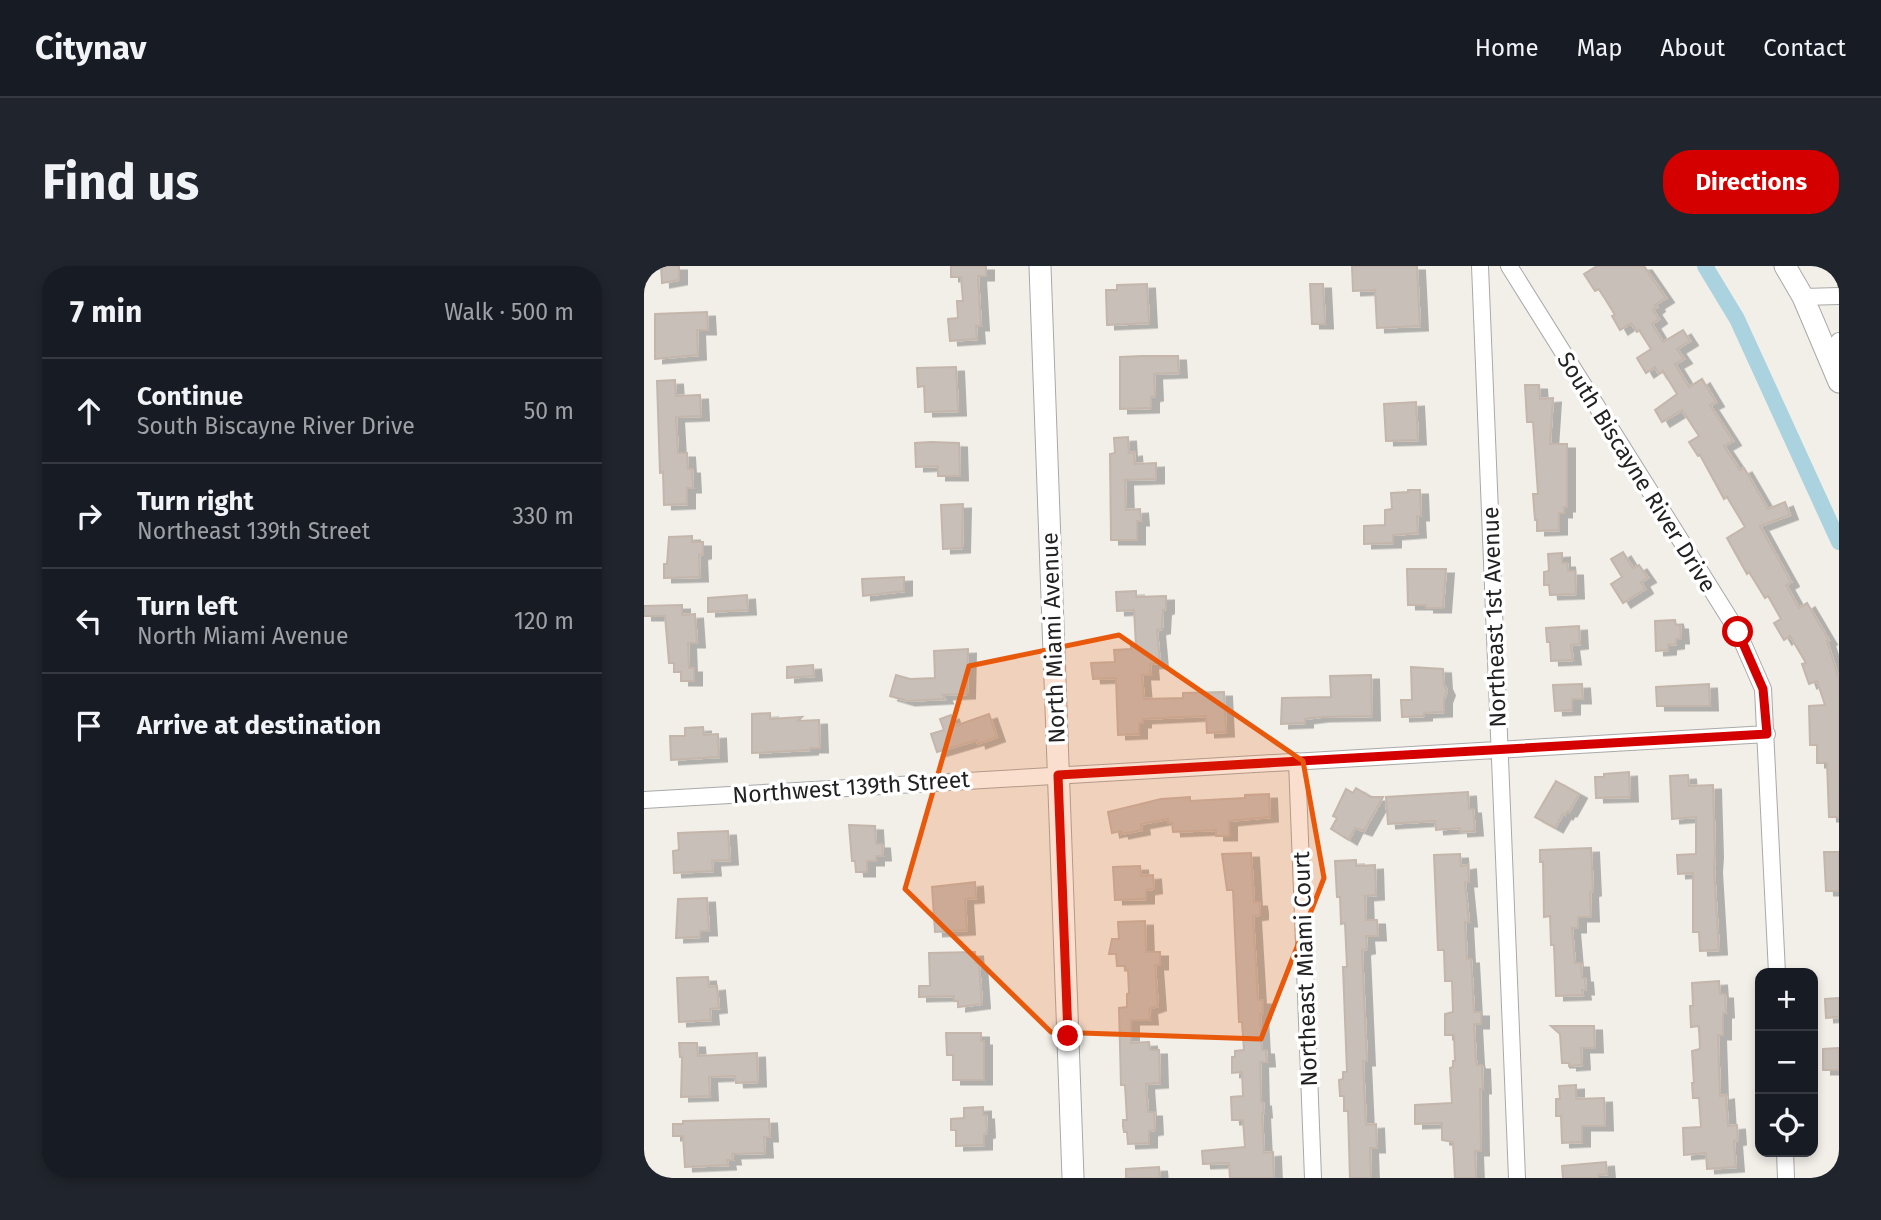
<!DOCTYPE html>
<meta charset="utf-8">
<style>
:root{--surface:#171b24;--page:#20242c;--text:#f1f3f6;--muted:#9ea1a6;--line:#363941;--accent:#d40000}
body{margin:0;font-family:"Fira Sans",sans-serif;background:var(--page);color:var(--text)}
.controls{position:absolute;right:21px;bottom:21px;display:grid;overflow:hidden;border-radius:14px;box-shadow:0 4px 10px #0003}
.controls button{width:63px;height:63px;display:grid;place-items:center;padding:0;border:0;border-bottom:2px solid var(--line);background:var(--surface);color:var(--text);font:35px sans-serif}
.stop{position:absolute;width:21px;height:21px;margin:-16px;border:5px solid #d40000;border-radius:50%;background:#fff}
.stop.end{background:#d40000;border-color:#fff;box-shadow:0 2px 7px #0008}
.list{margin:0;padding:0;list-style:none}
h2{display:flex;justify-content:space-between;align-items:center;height:91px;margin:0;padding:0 28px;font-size:30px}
h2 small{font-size:23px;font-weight:400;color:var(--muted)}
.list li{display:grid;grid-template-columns:46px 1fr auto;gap:21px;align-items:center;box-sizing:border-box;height:105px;padding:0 28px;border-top:2px solid var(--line)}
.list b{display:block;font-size:26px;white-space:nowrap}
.list p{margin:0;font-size:23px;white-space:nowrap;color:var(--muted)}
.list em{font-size:23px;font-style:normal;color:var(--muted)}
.icon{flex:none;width:38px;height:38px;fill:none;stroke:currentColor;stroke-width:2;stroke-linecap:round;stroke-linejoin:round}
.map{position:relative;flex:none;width:1195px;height:912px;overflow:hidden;border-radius:28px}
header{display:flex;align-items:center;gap:42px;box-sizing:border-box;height:98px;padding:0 35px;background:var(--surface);border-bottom:2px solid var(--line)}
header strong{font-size:33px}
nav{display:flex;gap:38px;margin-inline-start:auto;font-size:24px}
.intro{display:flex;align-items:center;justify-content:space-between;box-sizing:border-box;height:168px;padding:0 42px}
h1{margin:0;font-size:49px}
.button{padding:18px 32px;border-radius:28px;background:var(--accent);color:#fff;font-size:24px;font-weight:700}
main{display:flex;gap:42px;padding:0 42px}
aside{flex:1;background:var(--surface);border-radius:28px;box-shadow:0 4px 10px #0003}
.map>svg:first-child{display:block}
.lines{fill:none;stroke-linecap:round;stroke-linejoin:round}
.canal{stroke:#aad3df;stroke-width:16}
.building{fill:#c7bfb8;stroke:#c4b6ab;stroke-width:2;filter:url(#shadow)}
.minor-casing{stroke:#a9a9a9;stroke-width:18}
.tertiary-casing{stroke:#a9a9a9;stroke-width:23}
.minor{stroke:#fff;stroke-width:16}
.tertiary{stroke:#fff;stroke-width:21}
.route{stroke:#d40000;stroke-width:9}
.marked{fill:#e8590c;fill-opacity:0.2;stroke:#e8590c;stroke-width:5;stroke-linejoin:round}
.labels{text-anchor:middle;stroke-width:7;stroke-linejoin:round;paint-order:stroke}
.street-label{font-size:23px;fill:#222;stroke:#fff}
</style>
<header>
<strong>Citynav</strong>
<nav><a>Home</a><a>Map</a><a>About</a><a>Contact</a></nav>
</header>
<div class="intro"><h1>Find us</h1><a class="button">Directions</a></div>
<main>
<aside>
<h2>7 min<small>Walk · 500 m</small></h2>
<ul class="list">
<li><svg class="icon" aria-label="ahead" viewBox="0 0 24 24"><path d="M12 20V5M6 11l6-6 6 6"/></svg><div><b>Continue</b><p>South Biscayne River Drive</p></div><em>50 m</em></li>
<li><svg class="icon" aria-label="right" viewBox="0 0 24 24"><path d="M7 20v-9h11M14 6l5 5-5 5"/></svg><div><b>Turn right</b><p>Northeast 139th Street</p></div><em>330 m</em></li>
<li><svg class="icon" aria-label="left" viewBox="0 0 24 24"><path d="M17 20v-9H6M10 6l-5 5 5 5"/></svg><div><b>Turn left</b><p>North Miami Avenue</p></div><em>120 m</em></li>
<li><svg class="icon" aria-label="arrive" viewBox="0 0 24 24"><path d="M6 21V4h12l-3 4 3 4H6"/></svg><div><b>Arrive at destination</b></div></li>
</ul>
</aside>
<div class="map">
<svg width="1195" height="912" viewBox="0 0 1195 912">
<defs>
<filter id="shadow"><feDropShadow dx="8" dy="4.5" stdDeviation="0" flood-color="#0004"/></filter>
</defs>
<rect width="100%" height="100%" fill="#f2efe9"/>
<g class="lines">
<!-- canal -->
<path class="canal" d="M1061 0 1093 53 1195 276"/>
</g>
<!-- building -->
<path class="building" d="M17 0H35V14L18 17Z
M307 0H342V10H334L337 60H332L333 73 306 75 304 53 314 52 313 35H319L317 11H307Z
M708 0H773L776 60 733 62 731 24 709 25Z
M953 0H1000L1022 32 1011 39 1013 41 1009 44 1015 53 1008 58 1019 76 1039 64 1046 75 1033 83 1040 93 1031 98 1045 121 1058 113 1072 136 1066 139 1089 175 1080 180 1096 204 1100 202 1124 243 1141 236 1146 249 1116 260 1147 316 1142 319 1155 342 1163 337 1185 374 1183 375 1195 413V551H1185L1183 497H1173V479H1166L1165 440 1181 439 1173 415 1165 418 1158 398 1162 397 1146 370 1140 374 1130 357 1137 353 1124 330 1121 332 1105 306 1103 308 1083 272 1101 261 1083 231 1080 233 1056 189 1054 190 1045 176 1055 170 1038 144 1018 156 1011 144 1033 128 1019 105 1015 108 1011 101 1002 107 993 92 1007 83 995 64 993 66 987 57 976 64 968 50 971 49 955 23 951 25 940 8Z
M503 18 505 57 463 59 462 24H473V19Z
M666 18H679L681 58H668Z
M63 46 64 64H53L54 89 11 93V48Z
M498 90H534L535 107 510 108 511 130 507 131V142L476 143V91Z
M312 101 314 145 281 146 280 120 274 121 273 102Z
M31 114 32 130 56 129 57 150 32 151 34 187H43L44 203H48L49 222H43V238L20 239 19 206 16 207 13 115Z
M881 119H895L896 133 909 132 906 178H923V241H920V247H915V264L893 265V254H891L889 228H894L889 156H883Z
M772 136 774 174 742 175 740 138Z
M484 171 485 187 490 186 491 198 512 197V213L481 214 482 244 496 243 497 255H493V274H467L466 188 471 187 470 172Z
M287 176 315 177 316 210H294V200L272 201 271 177Z
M764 224H776L777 250H773L774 267 749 269V277L720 278V260L741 259V244L748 243 747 227 764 226Z
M319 238 318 282 299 283 297 239Z
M48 270V276H59V288L55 289 56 311 20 312V298H23L25 271Z
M979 286 989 302 995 299 1004 312 997 316 1001 323 979 337 967 318 978 311 967 293Z
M918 287V297H923L924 305H931L932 328 906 329 905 319H900V306L905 305 904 288Z
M763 303H802L799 342H782V339H764Z
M260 311V325L219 330 218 313Z
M492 325V331L522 330V343L519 344 518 363 513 364 516 397 506 398 507 409H498L500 433 539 432V427L580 426 582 466 563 467 562 450 499 453V457H495V468L474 469 472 412 449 413 447 397 471 396 470 384 487 383V380H492L490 344 473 345 472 326Z
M103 329 104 344 64 346V332Z
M38 339V349L51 348 53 377H44L45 402H50V415H37V406H30V397H25L21 350H0V340Z
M1031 354 1032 359H1036L1037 373H1032V378L1024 379V384L1012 385 1011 355Z
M935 360 936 378 927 379 929 394 907 395 906 376H903L902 362Z
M324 383 323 428 299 429 301 433 263 435 246 430 252 409 266 413 291 412 290 385Z
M169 399 170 410 143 412V401Z
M767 401 799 403 800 419 803 425 800 433V446L780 447V450L758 451 757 434H768Z
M727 409 728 450 677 451 661 453V457L637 458 638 432 687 431 686 410Z
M938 418 939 433H928V444L911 445 909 419Z
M1065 418 1066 440H1013L1012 421Z
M126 447V453L158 451 154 455 175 454 176 482H166V484L108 487V448Z
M345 448 353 471 334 478 333 474 293 486 287 468 300 464 296 453 307 449 311 460Z
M59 461 60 469 74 468 75 491 27 494 26 470H41V462Z
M985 506 986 531 952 532 951 511H960V508Z
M1044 509 1045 520 1069 519 1071 587 1070 602 1075 684 1056 685 1055 666H1049V607L1034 608 1033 589 1052 588V551L1028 553 1026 510Z
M912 515 935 528 925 546 923 545 921 549 919 548 911 562 891 551Z
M712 522 727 531H739L720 565 711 562 705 574 687 563 693 552 689 550 702 523 709 527Z
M824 526 825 543H829L831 565 816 566V562L792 564 791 555 744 558 742 531Z
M625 528 626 551 585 555V570H572V564L529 566 528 557H524V553L497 558 498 564 477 568V565L468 567 464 546 517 533 546 531V535L601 532V529Z
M205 559 231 560 232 578H238L239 590H232V595H223V606H212L211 595H208Z
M84 565 86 594 68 595 69 605 30 607 29 585 35 584 34 567Z
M947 582 949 625 946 626 947 651H934V662H928L931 697H937L938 712H941L942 724H938L939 729 912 730 910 679H907L906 650 900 651 899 596H896V584Z
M1180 586H1195V625H1182Z
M607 587 610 636H615L616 643V649L609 650 614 734H619V748H616L618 784H622L623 796H616L617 836H619L620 847H618L620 887 629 886 630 912H586L585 897 559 898 558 885 601 881 599 854H588L587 831 599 830 598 806 588 807V791H591V785L600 784 598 756H595L589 624H583L578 588Z
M816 588 817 600 824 599 825 616H821L825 656H821L823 693H827L830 746H837V758H830L832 794 833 799H838L839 823H836L837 885H831L832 912H811L809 876 798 874V857L771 858V839L808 837 806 802 809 801V795H811L810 769H801V748L809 746 808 715H801L800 684H794L790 589Z
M712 594V600L731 599 732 629 721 630 722 654H733L734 670H722L723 683 718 684 723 795H719L722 859 732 858 733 882H726L727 912H706L704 845H700V830H696L695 814 699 813V806H703L699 701H703L701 657 697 658 696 631H693L691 595Z
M496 600 497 610 509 609 510 623 502 624V633L471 634 469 601Z
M331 616 332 632 321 633 323 664 291 666 288 621Z
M63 632 65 665H56V671L32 672 34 633Z
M501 655 502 686H516V699H511L514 740 505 743 506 754H487V777L505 776 506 784H515L516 817 502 818 504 846H510L511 864 505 865V877L484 878 483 866H480L479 860V854H483L481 819H477L475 742 483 741V728L485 727 484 704H481V700H473L472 688H465L468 673H475L474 656Z
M331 686 332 697H335L338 738 314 741V735H310V730L275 731V720H286L285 687Z
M64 711 65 721 73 720 75 742 66 743 67 754 35 756 33 712Z
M1075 715 1076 728H1081L1082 747H1079V769H1074L1076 830 1082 829 1084 860 1093 859 1094 874 1090 875 1092 901 1063 903 1062 887 1040 889 1039 862 1057 861 1055 832H1049L1048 817H1050L1048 785 1056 783 1055 760 1047 761 1046 740H1049L1048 717Z
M1195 732V751L1182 752 1181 733Z
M907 760H950L951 782H937L938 799 925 800V797H918L916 768Z
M302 767H337V775H340V814H309V789H303Z
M35 777H53L54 790 113 787 114 816 92 817 91 810 65 811 66 830 37 831 38 791H36Z
M1195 782V804H1179V783Z
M932 819V833L960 832 961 860H938V876L918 877 917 850H912V833H916L915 820Z
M339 841V849H342L343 867 340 868V879L312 880V864H307V853L320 852V842Z
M125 853 126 871H120L121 887 88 888 89 894H83L84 899 41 901 39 870H29V858H39V855Z
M962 896 963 908 954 909V912H919L918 900Z
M515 901 516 912H482V903Z"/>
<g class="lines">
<!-- minor casing -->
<g class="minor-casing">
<path id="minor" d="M836 0 873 912
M865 0 1094 366 1119 423 1133 707
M1159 31 1195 30
M1190 103 1195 75
M653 495 669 912
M0 534 1123 468
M1141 886 1142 912"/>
</g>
<!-- tertiary casing -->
<g class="tertiary-casing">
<path id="tertiary" d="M396 0 429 912
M1141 0 1159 31 1195 116"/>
</g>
<!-- minor -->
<use href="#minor" class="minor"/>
<!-- tertiary -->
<use href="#tertiary" class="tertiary"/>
</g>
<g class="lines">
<!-- route -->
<path class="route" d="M424 770 414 509 1123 468 1119 423 1094 366"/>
</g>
<!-- marked area -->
<path class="marked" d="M475 369 659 495 680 612 617 773 407 766 261 623 325 400Z"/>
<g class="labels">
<!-- street labels -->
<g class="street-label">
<text transform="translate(993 206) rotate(58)" y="8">South Biscayne River Drive</text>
<text transform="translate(850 351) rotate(-92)" y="8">Northeast 1st Avenue</text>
<text transform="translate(409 372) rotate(-92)" y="8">North Miami Avenue</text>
<text transform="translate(207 521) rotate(-4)" y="8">Northwest 139th Street</text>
<text transform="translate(661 703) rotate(-92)" y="8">Northeast Miami Court</text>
</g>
</g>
</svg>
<div class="controls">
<button>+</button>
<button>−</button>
<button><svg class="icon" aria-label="locate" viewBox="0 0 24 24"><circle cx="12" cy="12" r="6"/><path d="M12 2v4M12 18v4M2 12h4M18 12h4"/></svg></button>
</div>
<div class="stop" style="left:1094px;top:366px"></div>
<div class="stop end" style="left:424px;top:770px"></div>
</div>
</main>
